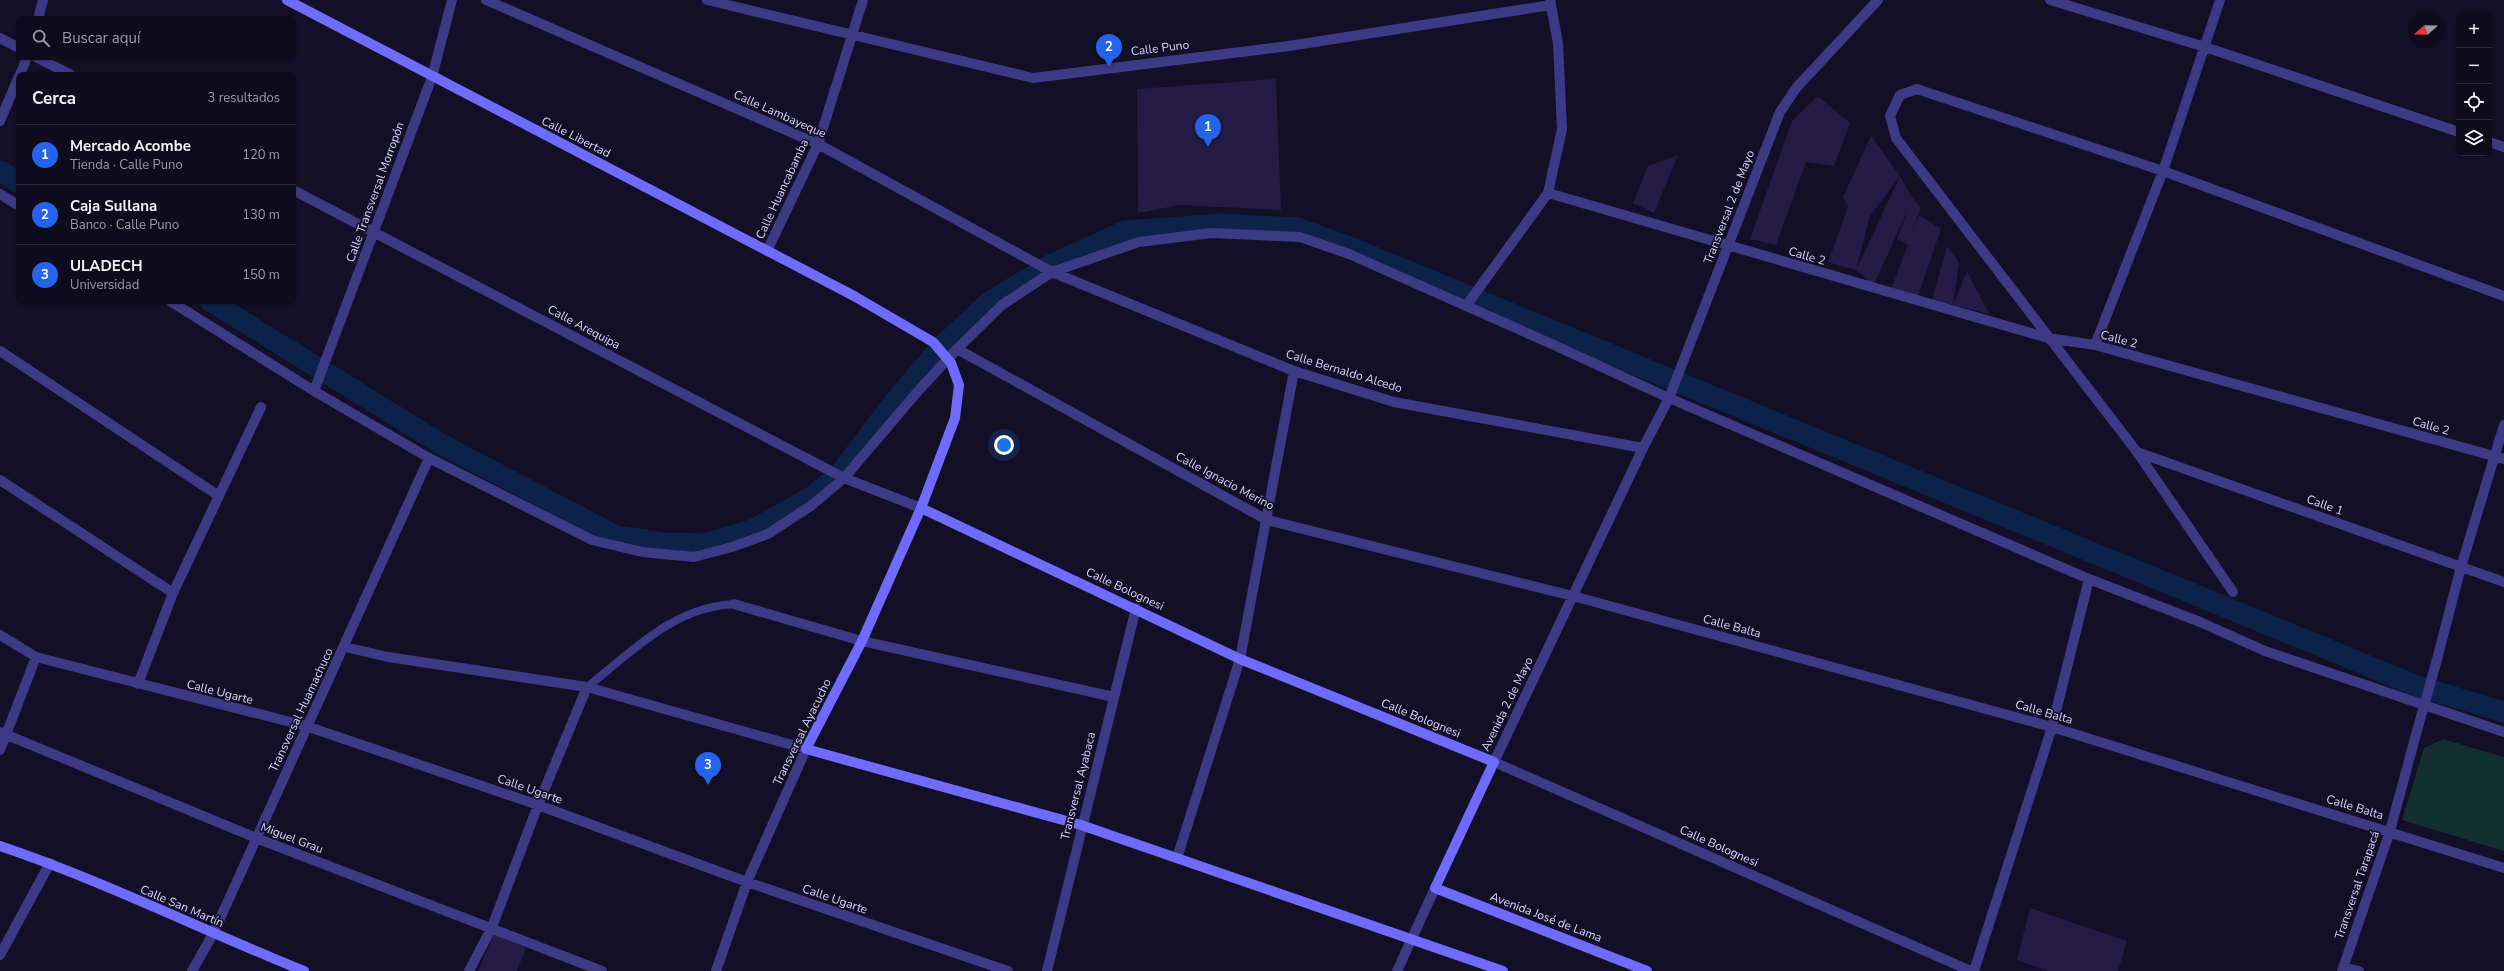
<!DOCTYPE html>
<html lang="es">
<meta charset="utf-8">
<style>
:root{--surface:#0e0b1c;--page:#1c1929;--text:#f1f3f6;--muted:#9b9ba3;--line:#2e2b3b;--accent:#2563eb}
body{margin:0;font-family:"Nunito Sans",sans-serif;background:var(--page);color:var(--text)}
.controls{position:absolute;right:12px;top:12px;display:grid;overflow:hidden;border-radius:8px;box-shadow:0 1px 3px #0004}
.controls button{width:36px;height:36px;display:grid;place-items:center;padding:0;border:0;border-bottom:1px solid var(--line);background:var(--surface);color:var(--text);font:20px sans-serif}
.compass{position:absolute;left:2408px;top:12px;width:36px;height:36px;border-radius:50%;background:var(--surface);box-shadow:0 1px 3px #0004;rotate:250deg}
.you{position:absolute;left:1004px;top:445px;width:14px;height:14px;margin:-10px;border:3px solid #fff;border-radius:50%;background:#1a73e8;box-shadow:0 0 0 6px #1a73e833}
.badge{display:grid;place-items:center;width:26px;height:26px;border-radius:50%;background:var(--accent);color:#fff;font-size:13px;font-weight:700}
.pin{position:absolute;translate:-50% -33px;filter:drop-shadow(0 1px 2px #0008)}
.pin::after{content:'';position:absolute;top:21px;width:14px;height:12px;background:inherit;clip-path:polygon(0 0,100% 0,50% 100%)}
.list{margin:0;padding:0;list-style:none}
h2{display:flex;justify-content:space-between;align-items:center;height:52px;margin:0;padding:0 16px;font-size:17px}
h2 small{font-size:13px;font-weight:400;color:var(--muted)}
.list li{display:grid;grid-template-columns:26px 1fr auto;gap:12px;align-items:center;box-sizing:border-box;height:60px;padding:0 16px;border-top:1px solid var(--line)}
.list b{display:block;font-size:15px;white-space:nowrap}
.list p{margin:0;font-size:13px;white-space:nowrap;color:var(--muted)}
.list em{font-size:13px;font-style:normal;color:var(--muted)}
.icon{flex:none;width:22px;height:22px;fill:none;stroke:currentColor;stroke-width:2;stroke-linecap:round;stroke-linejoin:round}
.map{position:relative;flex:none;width:2504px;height:971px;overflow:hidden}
.search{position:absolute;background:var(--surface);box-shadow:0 1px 3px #0004;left:16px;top:16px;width:280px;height:44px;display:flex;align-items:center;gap:10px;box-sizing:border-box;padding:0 14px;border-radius:8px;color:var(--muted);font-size:15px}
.panel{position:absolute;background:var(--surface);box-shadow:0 1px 3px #0004;left:16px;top:72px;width:280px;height:232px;border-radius:8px}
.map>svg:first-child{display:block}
.green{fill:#12302f}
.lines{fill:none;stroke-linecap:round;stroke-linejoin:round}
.canal{stroke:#0c2248;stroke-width:21}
.building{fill:#241b47}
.lane{stroke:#3d3a85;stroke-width:8}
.street{stroke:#3d3a85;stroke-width:10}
.secondary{stroke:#6f6bff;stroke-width:10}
.street-bridge{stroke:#3d3a85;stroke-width:10}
.secondary-bridge{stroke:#6f6bff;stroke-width:10}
.labels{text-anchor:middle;stroke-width:3.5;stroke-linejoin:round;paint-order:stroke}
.street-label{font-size:12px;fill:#d9d4ff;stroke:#130f26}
</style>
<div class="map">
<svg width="2504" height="971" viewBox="0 0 2504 971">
<rect width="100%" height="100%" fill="#130f26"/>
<!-- green -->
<path class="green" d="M2443 739 2504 757V851L2402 820 2424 748Z"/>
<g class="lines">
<!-- canal -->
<path class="canal" d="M0 171 19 183
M210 301 441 444 616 536 665 543 705 544 754 529 813 496 839 475 890 407 940 348 989 302 1052 264 1125 231 1220 224 1298 228 1347 246 2417 686 2504 712"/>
</g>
<!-- building -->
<path class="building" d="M1276 79 1281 210 1180 205 1138 213 1137 89Z
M1818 96 1850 123 1834 166 1806 162 1776 245 1750 239 1792 121Z
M1871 136 1900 176 1913 199 1921 207 1911 234 1919 215 1941 229 1918 296 1891 289 1908 245 1897 239 1909 207 1874 285 1856 270 1900 176 1870 216 1856 270 1828 262 1848 207 1843 197Z
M1678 155 1654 213 1633 203 1648 166Z
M1947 246 1959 263 1953 305 1932 300Z
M1967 271 1989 314 1953 305Z
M2030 908 2127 941 2118 971H2048L2017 960Z
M494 934 526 948 517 971H478Z"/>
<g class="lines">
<!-- lane -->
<path class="lane" d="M587 687C632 652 673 607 734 604"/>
<!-- street -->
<path class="street" d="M486 0 818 144 1052 272 1294 371 1394 402 1643 448
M707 0 1033 78 1289 46 1551 5
M1878 0 1797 87 1780 112 1669 398 1643 448 1494 762 1971 971
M2050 0 2205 47 2459 132
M38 19 43 0
M0 38 19 48
M36 57 71 75
M20 75 27 57
M0 121 19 76
M2489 142 2504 147
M293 190 844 478 921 508
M1548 193 2048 338 2095 345 2504 459
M0 194 19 206
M767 251 818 144 863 0
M170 301 314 391 429 458 592 540 642 552 694 557 732 547 768 534 812 505 844 478 919 390 957 349 1002 305 1052 272 1139 242 1212 233 1300 237 1349 254 1554 345 1669 398 2089 579 2200 622 2265 651 2504 732
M1466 306 1548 193 1562 129 1558 43 1550 0
M2095 345 2163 171 2220 0
M957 349 1267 520 1573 596 2052 727 2504 868
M0 351 219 496
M314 391 432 77 452 0
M2137 452 2504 582
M0 480 173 593
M2233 592 2137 452 1896 138 1890 116 1900 95 1917 89 2163 171 2504 296
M734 604 862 641 1114 697
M0 635 36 657 306 726 538 805 747 882 1008 971
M345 647 388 657 587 687 806 749 747 882 716 971
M2436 663 2461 567 2504 425
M138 684 173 593 261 407
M0 732 256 838 602 971
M0 750 36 657
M1177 858 1240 659 1294 371
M0 955 50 863
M2343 967 2359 971
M192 971 213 934 429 458
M469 971 492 927 538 805 587 687
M1047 971 1136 608
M1397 971 1435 888
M1974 971 2052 727 2089 579
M2342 971 2390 831 2415 738"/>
<!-- secondary -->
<path class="secondary" d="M287 0 854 296
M0 846C104 881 202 930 304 971
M1503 971 1081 825 806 749 862 641 921 508 1240 659 1494 762 1435 888 1647 971"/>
<!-- street-bridge -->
<path class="street-bridge" d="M2415 738 2436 663"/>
<!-- secondary-bridge -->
<path class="secondary-bridge" d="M854 296 933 342 951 363 959 385 955 418 921 508"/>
</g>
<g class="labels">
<!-- street labels -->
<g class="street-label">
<text transform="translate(1160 48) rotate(-7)" y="4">Calle Puno</text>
<text transform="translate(780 114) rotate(24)" y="4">Calle Lambayeque</text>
<text transform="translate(576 137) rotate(27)" y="4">Calle Libertad</text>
<text transform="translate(782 189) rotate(-65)" y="4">Calle Huancabamba</text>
<text transform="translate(375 192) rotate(-70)" y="4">Calle Transversal Morropón</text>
<text transform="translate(1729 207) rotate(-69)" y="4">Transversal 2 de Mayo</text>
<text transform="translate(1807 256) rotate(16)" y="4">Calle 2</text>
<text transform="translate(584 327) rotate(28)" y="4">Calle Arequipa</text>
<text transform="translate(2119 339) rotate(15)" y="4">Calle 2</text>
<text transform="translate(1344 371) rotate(17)" y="4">Calle Bernaldo Alcedo</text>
<text transform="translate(2431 426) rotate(16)" y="4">Calle 2</text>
<text transform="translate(1225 481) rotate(28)" y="4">Calle Ignacio Merino</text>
<text transform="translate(2325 505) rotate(20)" y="4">Calle 1</text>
<text transform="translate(1125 589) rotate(25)" y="4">Calle Bolognesi</text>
<text transform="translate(1732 626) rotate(15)" y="4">Calle Balta</text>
<text transform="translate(220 692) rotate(14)" y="4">Calle Ugarte</text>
<text transform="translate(1507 704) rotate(-64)" y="4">Avenida 2 de Mayo</text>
<text transform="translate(301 710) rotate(-65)" y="4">Transversal Huamachuco</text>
<text transform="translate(2044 712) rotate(16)" y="4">Calle Balta</text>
<text transform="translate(1421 718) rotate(22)" y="4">Calle Bolognesi</text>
<text transform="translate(802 732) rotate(-64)" y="4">Transversal Ayacucho</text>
<text transform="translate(1078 786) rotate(-76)" y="4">Transversal Ayabaca</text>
<text transform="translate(530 789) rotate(19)" y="4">Calle Ugarte</text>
<text transform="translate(2355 807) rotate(17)" y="4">Calle Balta</text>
<text transform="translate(292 838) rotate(21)" y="4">Miguel Grau</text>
<text transform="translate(1719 846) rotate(24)" y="4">Calle Bolognesi</text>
<text transform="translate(2357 885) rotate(-71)" y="4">Transversal Tarapacá</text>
<text transform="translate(835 899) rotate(19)" y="4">Calle Ugarte</text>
<text transform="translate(182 906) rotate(23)" y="4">Calle San Martín</text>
<text transform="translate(1546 917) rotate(21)" y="4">Avenida José de Lama</text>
</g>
</g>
</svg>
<div class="controls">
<button>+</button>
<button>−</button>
<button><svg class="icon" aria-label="locate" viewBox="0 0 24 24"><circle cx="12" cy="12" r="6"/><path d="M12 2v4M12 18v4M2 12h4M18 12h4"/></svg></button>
<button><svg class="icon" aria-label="layers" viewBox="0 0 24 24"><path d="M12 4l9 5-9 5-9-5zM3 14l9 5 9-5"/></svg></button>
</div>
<svg class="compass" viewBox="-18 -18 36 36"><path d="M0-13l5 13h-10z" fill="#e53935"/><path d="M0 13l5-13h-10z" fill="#9b9ba3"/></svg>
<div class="you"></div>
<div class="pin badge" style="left:1208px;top:147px">1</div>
<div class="pin badge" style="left:1109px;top:67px">2</div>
<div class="pin badge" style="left:708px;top:785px">3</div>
<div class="search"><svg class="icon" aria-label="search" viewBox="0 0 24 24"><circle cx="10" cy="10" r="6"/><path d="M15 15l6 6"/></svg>Buscar aquí</div>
<section class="panel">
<h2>Cerca<small>3 resultados</small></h2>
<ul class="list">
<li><span class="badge">1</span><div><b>Mercado Acombe</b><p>Tienda · Calle Puno</p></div><em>120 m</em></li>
<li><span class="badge">2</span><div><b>Caja Sullana</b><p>Banco · Calle Puno</p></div><em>130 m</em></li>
<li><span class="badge">3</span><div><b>ULADECH</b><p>Universidad</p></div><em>150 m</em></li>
</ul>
</section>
</div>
